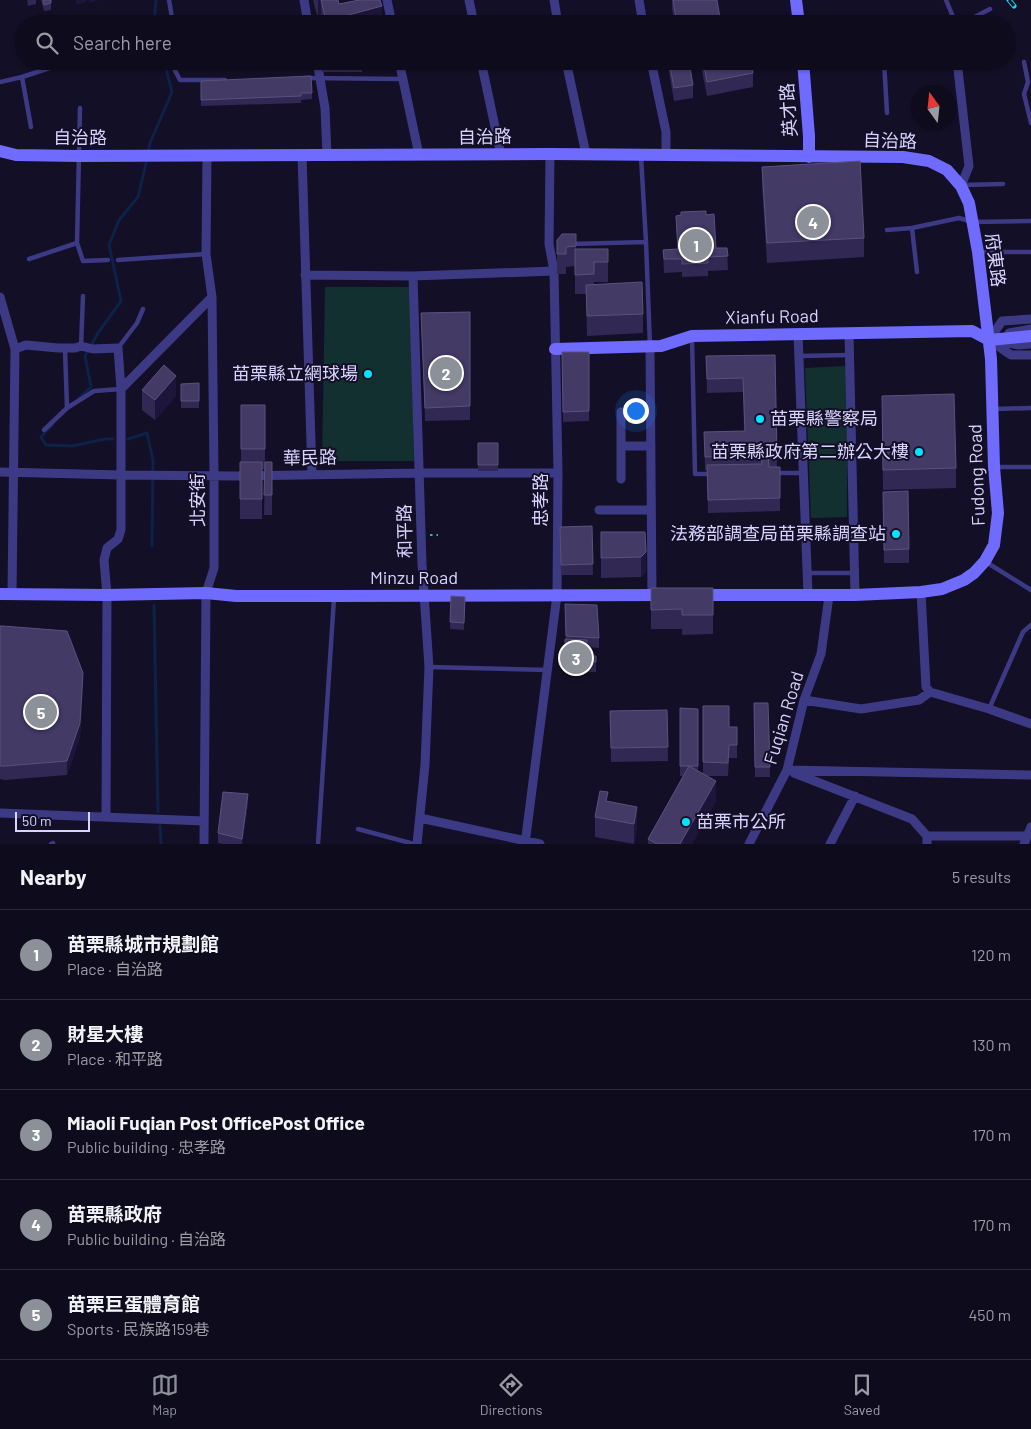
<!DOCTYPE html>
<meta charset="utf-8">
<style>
:root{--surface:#0e0b1c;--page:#171425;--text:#f1f3f6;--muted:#9b9ba3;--line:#2e2b3b;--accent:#8c9099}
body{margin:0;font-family:Barlow,"Noto Sans TC",sans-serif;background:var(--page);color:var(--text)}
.compass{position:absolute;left:911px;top:85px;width:45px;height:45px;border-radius:50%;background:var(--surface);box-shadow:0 1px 4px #0004;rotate:345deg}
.scale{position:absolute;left:15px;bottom:12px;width:75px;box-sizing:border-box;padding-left:5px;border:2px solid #d9d4ff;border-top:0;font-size:14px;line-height:18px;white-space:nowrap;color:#d9d4ff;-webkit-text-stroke:4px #130f26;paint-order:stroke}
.you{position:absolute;left:635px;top:410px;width:18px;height:18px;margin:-12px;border:4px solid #fff;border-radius:50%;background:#1a73e8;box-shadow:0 0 0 8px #1a73e833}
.badge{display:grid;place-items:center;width:32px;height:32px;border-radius:50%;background:var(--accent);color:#fff;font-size:16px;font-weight:700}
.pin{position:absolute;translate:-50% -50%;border:2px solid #fff;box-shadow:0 1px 5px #0006}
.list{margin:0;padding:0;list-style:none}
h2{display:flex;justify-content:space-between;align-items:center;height:65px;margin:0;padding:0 20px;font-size:21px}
h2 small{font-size:16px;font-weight:400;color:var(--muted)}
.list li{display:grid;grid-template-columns:32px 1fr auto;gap:15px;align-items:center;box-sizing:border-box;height:90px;padding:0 20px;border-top:1px solid var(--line)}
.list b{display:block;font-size:19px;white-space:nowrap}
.list p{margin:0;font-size:16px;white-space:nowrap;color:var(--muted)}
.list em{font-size:16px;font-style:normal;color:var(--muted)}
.icon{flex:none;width:28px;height:28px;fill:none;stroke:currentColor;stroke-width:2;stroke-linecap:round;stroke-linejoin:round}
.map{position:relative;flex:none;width:1031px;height:844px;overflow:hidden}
.search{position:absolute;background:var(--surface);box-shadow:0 1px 4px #0004;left:15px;right:15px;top:15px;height:55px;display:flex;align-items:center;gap:12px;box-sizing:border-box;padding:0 18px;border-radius:28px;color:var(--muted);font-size:19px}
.sheet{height:515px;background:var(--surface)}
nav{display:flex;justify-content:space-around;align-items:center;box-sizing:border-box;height:70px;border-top:1px solid var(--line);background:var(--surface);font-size:14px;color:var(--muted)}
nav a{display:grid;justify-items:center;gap:2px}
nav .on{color:var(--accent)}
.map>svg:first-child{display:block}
.green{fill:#12302f}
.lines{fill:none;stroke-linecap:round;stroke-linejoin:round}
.stream{stroke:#0c2248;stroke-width:3}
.path{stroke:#2fb8b0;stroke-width:2;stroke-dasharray:2.5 4;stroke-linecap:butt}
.lane{stroke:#3d3a85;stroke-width:4.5}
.street{stroke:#3d3a85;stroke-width:9}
.secondary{stroke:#6f6bff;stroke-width:12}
.rail-casing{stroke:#00e5ff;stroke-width:5}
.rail{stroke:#130f26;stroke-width:3;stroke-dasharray:9;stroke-linecap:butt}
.wall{fill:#312854}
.shaded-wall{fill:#1d163a}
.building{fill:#433a66;stroke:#5a527e}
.poi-dot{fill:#00e5ff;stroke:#130f26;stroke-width:2}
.labels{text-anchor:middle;stroke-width:4;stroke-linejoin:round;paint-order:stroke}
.street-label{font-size:18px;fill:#d9d4ff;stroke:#130f26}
.poi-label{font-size:18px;fill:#d9d4ff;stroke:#130f26;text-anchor:end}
</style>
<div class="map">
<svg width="1031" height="844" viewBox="0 0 1031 844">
<rect width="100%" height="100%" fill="#130f26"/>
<!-- green -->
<path class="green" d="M325 287H411L414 461H322Z
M847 366V517L811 518 805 368Z"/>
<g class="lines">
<!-- stream -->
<path class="stream" d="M154 24 156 0
M148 153 150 143 172 92 165 65
M79 398 91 387 85 356 98 333 121 301 109 245 119 220 138 197 147 159
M53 424 41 437 46 445 72 446 105 439H113
M128 439 147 433 153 460 152 546
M154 605 158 812
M160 826 161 844"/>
<!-- path -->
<path class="path" d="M430 535H438"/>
<!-- lane -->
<path class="lane" d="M169 0 173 24
M946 0 956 24
M961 24 990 9
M170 61 180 80H225
M884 61 887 113
M1024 62 1028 82 1024 94 1031 123
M22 77 31 127
M305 78 402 79
M0 82 22 77 71 61
M80 108 77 243 83 261 108 260
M641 156 646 242 650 346
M962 185 1003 184
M912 228 917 272
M887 230 912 228 959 218 973 222 1031 221
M571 244 646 242
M979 252H1031
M29 259 77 243
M118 260 206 254
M692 337 695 474H712
M81 346 83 296
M118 348 137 323 143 309
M799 356 849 355
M67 408 94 391 121 389
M995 409 1031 408
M44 430 67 408 65 349
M995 467H1031
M775 473H804
M986 562 1031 590
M807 573H855
M429 667 548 670
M989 709 1023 632 1031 625
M358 829 414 844
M51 844 53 843
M318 844 334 598"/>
<!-- street -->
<path class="street" d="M304 0 308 24
M387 0 392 24
M469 0 474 24
M554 0 558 24
M639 0 643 24
M799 22H861L865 24
M317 61 325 108 327 155
M399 61 419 155
M481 61 501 155
M566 61 586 154
M651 61 666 132V155
M957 61 969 166 961 186
M302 155 312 474
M305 275 413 276 554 271
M413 276 422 564 429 667 425 765 417 844
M0 297 15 349 12 594
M798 333 808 595
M849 333 855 595
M1009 333 1031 329
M989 340 1002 321 1031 319
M989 340 1011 355H1031
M1004 342 1019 345 1031 344
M650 346 652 595
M15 349 26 345 58 348H75L81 346 93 349 118 348 121 389
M621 446H651
M0 472 121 475 235 476 420 473H558
M621 479V412
M599 510H651
M921 592 926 687 930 692 989 709 1031 724
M804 700 861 709 919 700 930 692
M787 770 1031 775
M794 773 912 819 927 836V844
M0 813 204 821
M106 816 107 595 104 560 107 548 118 539 121 530V389L212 297
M420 818 540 844
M927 836H1027
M204 844 206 593 214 568V475L212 297 206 254 207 156
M525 844 557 595 558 473 554 271 549 244 550 154
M749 844 787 770 804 700 821 654 829 596
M830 844 855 796
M1024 844 1031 827"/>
<!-- secondary -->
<path class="secondary" d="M796 0 799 24
M803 61 809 136V157
M0 151 16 155 79 156 550 154 903 157 929 161 947 170 961 186 969 203 978 252 991 359 994 467 998 513 994 545 985 561 974 573 964 580 942 589 921 592 855 595H697
M989 340 1031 336
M555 349 661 346 692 336 972 331 989 340
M0 594 107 595 206 593 236 596H334L667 595"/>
<!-- rail casing -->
<g class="rail-casing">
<path id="rail" d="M1009 0 1014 6"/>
</g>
<!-- rail -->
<use href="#rail" class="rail"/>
</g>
<!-- wall -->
<path class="wall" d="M27 0H36V4L28 6Z
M41 0H51V10L44 11Z
M313 0H338L339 4 357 0H380L382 24H322L321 18 318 19Z
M672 0H717L721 24H675L672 9Z
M322 61H362V72H322Z
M667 61H689L693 85V98L674 101Z
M700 61H751L753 73V87L707 96Z
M201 81 312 93V99L301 100V103L201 106Z
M762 167 864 238V257L767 263 762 186Z
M706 215 716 248H727L728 270 708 271V276L682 277V272L664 273 663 250 677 249 676 216Z
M576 234V249H608V282H594V284L643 314V333L587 336 586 294H575V266L566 267V274H557V240Z
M470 312V420L425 421 421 313Z
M562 352H589V421L563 422Z
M775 355 777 467 780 498V511L708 513 707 470H705L704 432 744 431 743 392 707 393 706 356Z
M199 383V408H181V384Z
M142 390 176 396 155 420 142 410Z
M241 405H265V462H272V515H264L265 469H262V519H240V462H241Z
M882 415 956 468V488L883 490Z
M478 443H498V471H478Z
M883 492 909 549V563H884Z
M592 526 593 575H561L560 527Z
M601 532H645L646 572 641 577 601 578Z
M651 588H713V634L682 635V629H651Z
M451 596 465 597 464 630 450 629Z
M565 604 599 638V648L587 647V656H596V672H565V639H566Z
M0 626 83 687 80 737 67 775 5 780 0 779Z
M754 703H768L770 777H755Z
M703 706 729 727H737V758H729L728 776H707L716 801 692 844H648V839L683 776H680V708L698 709V771L703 773Z
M667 710 668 761 611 762 610 711Z
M608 801 637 827 634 844 595 837V817Z
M248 804 242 844H223L218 843V833Z"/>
<!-- shaded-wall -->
<path class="shaded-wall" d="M76 0H86V2L76 5Z
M89 0H99L89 3Z
M318 0H335H321V18L318 19Z
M382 6V24H326V21Z
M176 376V396L155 420V400Z
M646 552V572L641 577V557Z
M83 673V687L80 737 67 775V761Z
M716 781V801L692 844H680Z
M248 794V804L242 844V839Z
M637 807V827L634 844V824Z"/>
<!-- building -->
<path class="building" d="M43 0H51V3L44 5Z
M321 0H338L339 4 359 0H380L382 6 326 21Z
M673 0H717L721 24H677Z
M322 61H362V65H322Z
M669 61H689L693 85 674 88Z
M703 61H751L753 73 707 82Z
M311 76 312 93H301V96L201 100V81Z
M860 161 864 238 767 243 762 167Z
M706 211V215L714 214 716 248H727L728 256 708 257V263L682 264V259H664L663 250 678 249 676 216 681 215V212Z
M562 234H576V246L566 247V254H557V240Z
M575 249H608V262H594V274L575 275Z
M642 282 643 314 587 316 586 285Z
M470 312V406L425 408 421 313Z
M562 352H589V411L563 412Z
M775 355 777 454H768L769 467H780V498L708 500 707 465 762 464 761 455 705 457 704 432 745 431 743 378 707 379 706 356Z
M164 365 176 376 155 400 142 390Z
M199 383V401H181V384Z
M954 394 956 468 883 470 882 396Z
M241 405H265V449H241Z
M478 443H498V465H478Z
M240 462H262V499H240Z
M265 462H272V495H264Z
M908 491 909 549 884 550 883 492Z
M592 526 593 564 561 565 560 527Z
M601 532H645L646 552 641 557 601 558Z
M651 588H713V615H682V609L651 610Z
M451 596 465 597 464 623 450 622Z
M565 604 597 605 599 638 566 636Z
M0 626H3L67 631 83 673 80 723 67 761 5 766H0Z
M565 639 587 640 586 656H596V662H565Z
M754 703H768L770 767H755Z
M703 706H729V727H737V745H729L728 763 703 762Z
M680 708 698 709V766H680Z
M667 710 668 747 611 748 610 711Z
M689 766 716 781 680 844H657L648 839Z
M600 791 608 792 606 801 637 807 634 824 595 817Z
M223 792 248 794 242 839 218 833Z"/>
<!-- markers -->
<g class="poi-dot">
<circle cx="368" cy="374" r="5"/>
<circle cx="760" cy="419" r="5"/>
<circle cx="919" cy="452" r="5"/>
<circle cx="896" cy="534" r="5"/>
<circle cx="686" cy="822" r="5"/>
</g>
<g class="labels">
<!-- street labels -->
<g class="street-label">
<text transform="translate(789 110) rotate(-94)" y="6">英才路</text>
<text transform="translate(485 137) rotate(-1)" y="6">自治路</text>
<text x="80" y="144">自治路</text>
<text transform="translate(890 141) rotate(2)" y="6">自治路</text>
<text transform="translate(995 260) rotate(83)" y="6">府東路</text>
<text transform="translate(772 317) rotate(-1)" y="6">Xianfu Road</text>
<text transform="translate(310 458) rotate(-1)" y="6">華民路</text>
<text transform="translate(977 475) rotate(-92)" y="6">Fudong Road</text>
<text transform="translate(198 500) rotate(-90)" y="6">北安街</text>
<text transform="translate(541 500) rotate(-90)" y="6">忠孝路</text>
<text transform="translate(405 531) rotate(-91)" y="6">和平路</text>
<text x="414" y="584">Minzu Road</text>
<text transform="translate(784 718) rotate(-73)" y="6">Fuqian Road</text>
</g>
<!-- poi labels -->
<g class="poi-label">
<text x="358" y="380">苗栗縣立網球場</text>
<text x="770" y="425" text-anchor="start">苗栗縣警察局</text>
<text x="909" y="458">苗栗縣政府第二辦公大樓</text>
<text x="886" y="540">法務部調查局苗栗縣調查站</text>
<text x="696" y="828" text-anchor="start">苗栗市公所</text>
</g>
</g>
</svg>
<svg class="compass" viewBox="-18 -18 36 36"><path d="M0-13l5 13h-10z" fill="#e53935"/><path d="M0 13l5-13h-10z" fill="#9b9ba3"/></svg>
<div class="scale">50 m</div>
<div class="you"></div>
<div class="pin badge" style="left:696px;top:245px">1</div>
<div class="pin badge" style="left:446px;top:373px">2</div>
<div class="pin badge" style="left:576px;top:658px">3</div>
<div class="pin badge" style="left:813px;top:222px">4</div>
<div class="pin badge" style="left:41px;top:712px">5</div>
<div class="search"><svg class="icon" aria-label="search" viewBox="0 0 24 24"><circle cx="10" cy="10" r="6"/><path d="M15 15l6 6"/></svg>Search here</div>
</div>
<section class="sheet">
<h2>Nearby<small>5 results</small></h2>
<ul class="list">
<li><span class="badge">1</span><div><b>苗栗縣城市規劃館</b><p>Place · 自治路</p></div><em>120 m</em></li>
<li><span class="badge">2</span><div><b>財星大樓</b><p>Place · 和平路</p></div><em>130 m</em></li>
<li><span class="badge">3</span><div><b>Miaoli Fuqian Post OfficePost Office</b><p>Public building · 忠孝路</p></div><em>170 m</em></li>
<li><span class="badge">4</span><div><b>苗栗縣政府</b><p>Public building · 自治路</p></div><em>170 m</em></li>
<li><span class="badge">5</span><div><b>苗栗巨蛋體育館</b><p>Sports · 民族路159巷</p></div><em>450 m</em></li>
</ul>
</section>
<nav>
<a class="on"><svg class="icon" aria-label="map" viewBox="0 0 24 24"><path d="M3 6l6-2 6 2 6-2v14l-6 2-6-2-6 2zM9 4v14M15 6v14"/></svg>Map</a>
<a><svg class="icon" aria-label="directions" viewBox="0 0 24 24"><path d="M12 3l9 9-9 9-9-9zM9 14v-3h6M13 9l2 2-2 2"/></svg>Directions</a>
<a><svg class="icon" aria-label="saved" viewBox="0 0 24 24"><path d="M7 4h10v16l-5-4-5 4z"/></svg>Saved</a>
</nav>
